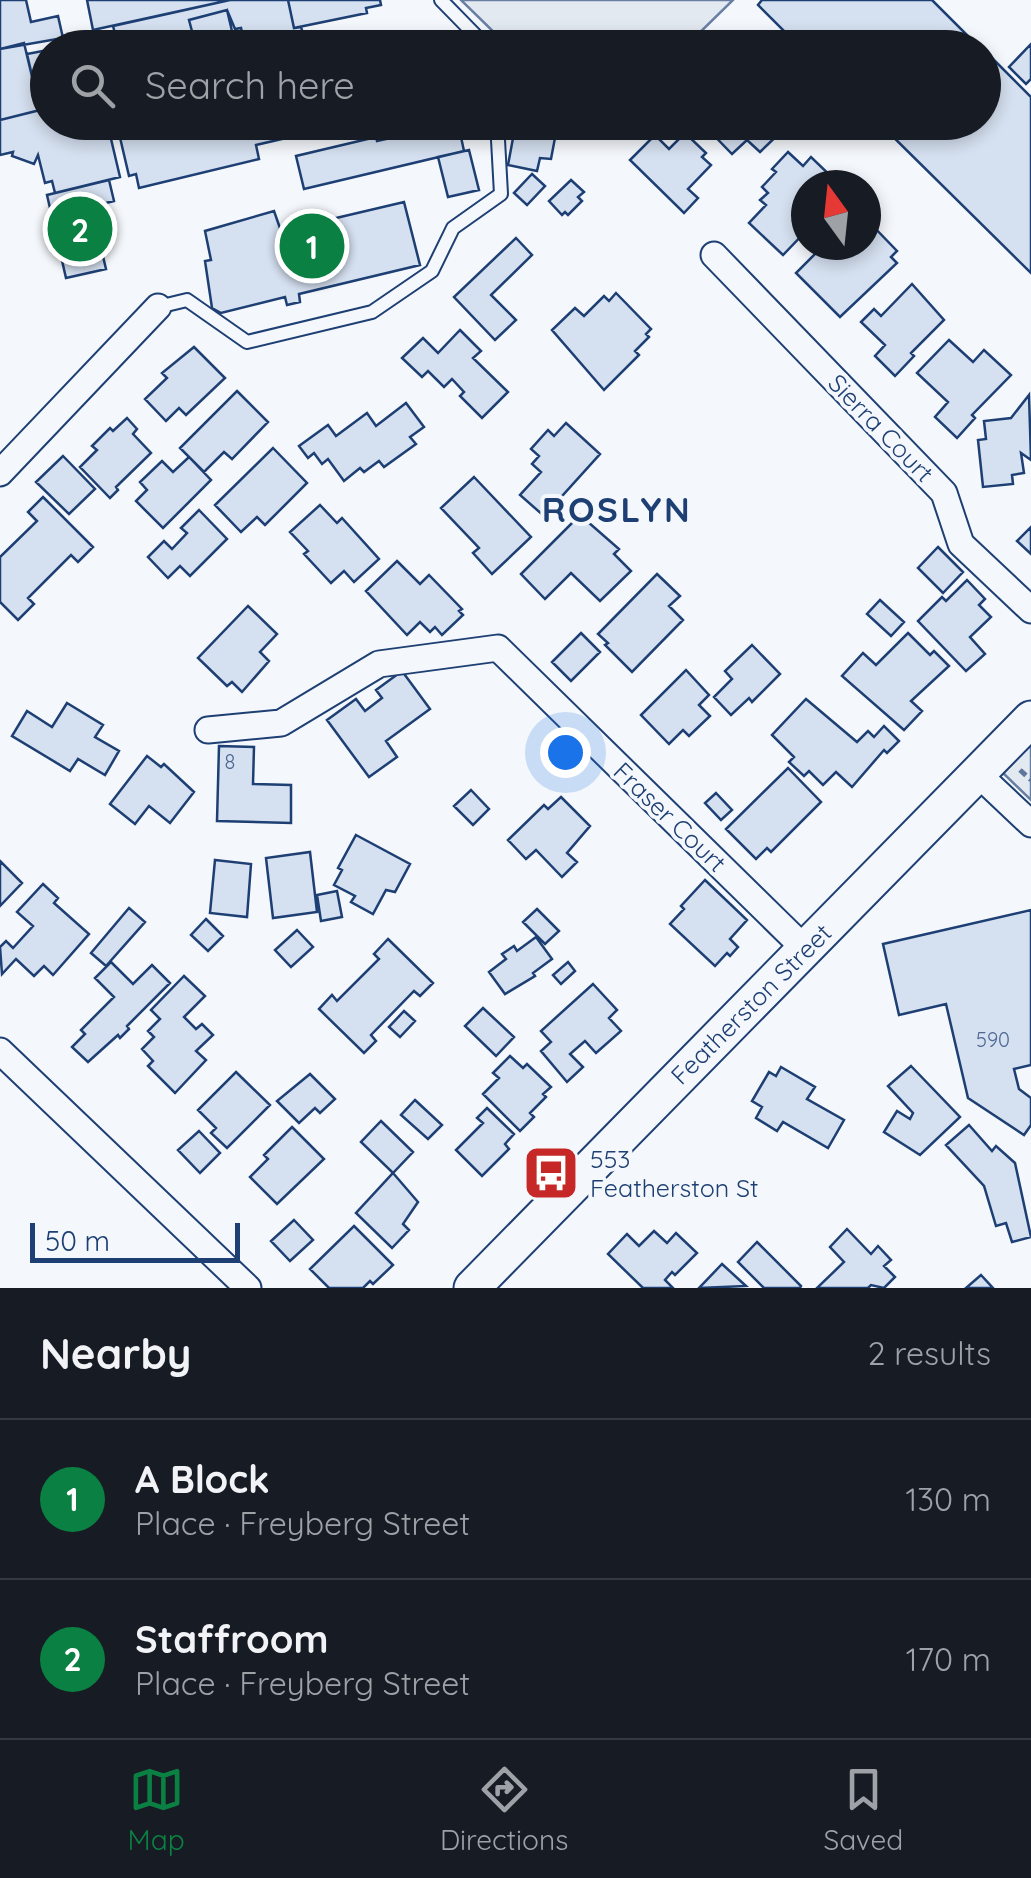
<!DOCTYPE html>
<meta charset="utf-8">
<style>
:root{--surface:#171b24;--page:#20242c;--text:#f1f3f6;--muted:#9ea1a6;--line:#363941;--accent:#0b8043}
body{margin:0;font-family:Quicksand,sans-serif;background:var(--page);color:var(--text)}
.compass{position:absolute;left:791px;top:170px;width:90px;height:90px;border-radius:50%;background:var(--surface);box-shadow:0 5px 15px #0003;rotate:345deg}
.scale{position:absolute;left:30px;bottom:25px;width:210px;box-sizing:border-box;padding-left:10px;border:5px solid #1d3f73;border-top:0;font-size:28px;line-height:35px;white-space:nowrap;color:#1d3f73;-webkit-text-stroke:8px #f4f7fb;paint-order:stroke}
.you{position:absolute;left:565px;top:752px;width:35px;height:35px;margin:-25px;border:8px solid #fff;border-radius:50%;background:#1a73e8;box-shadow:0 0 0 15px #1a73e833}
.badge{display:grid;place-items:center;width:65px;height:65px;border-radius:50%;background:var(--accent);color:#fff;font-size:32px;font-weight:700}
.pin{position:absolute;translate:-50% -50%;border:5px solid #fff;box-shadow:0 2px 10px #0006}
.list{margin:0;padding:0;list-style:none}
h2{display:flex;justify-content:space-between;align-items:center;height:130px;margin:0;padding:0 40px;font-size:42px}
h2 small{font-size:32px;font-weight:400;color:var(--muted)}
.list li{display:grid;grid-template-columns:65px 1fr auto;gap:30px;align-items:center;box-sizing:border-box;height:160px;padding:0 40px;border-top:2px solid var(--line)}
.list b{display:block;font-size:38px;white-space:nowrap}
.list p{margin:0;font-size:32px;white-space:nowrap;color:var(--muted)}
.list em{font-size:32px;font-style:normal;color:var(--muted)}
.icon{flex:none;width:55px;height:55px;fill:none;stroke:currentColor;stroke-width:2;stroke-linecap:round;stroke-linejoin:round}
.map{position:relative;flex:none;width:1031px;height:1288px;overflow:hidden}
.search{position:absolute;background:var(--surface);box-shadow:0 5px 15px #0003;left:30px;right:30px;top:30px;height:110px;display:flex;align-items:center;gap:25px;box-sizing:border-box;padding:0 35px;border-radius:55px;color:var(--muted);font-size:38px}
.sheet{height:450px;background:var(--surface)}
nav{display:flex;justify-content:space-around;align-items:center;box-sizing:border-box;height:140px;border-top:2px solid var(--line);background:var(--surface);font-size:28px;color:var(--muted)}
nav a{display:grid;justify-items:center;gap:5px}
nav .on{color:var(--accent)}
.map>svg:first-child{display:block}
.green{fill:#e3e9f0;stroke:#687fa3;stroke-width:2.5}
.building{fill:#d5e0f0;stroke:#1d3f73;stroke-width:2.5}
.lines{fill:none;stroke-linecap:round;stroke-linejoin:round}
.lane-casing{stroke:#1d3f73;stroke-width:16}
.street-casing{stroke:#1d3f73;stroke-width:29}
.secondary-casing{stroke:#1d3f73;stroke-width:39}
.path{stroke:#5e769c;stroke-width:5;stroke-dasharray:8 5;stroke-linecap:butt}
.lane{stroke:#f4f7fb;stroke-width:12}
.street{stroke:#f4f7fb;stroke-width:25}
.secondary{stroke:#f4f7fb;stroke-width:35}
.labels{text-anchor:middle;stroke-width:8;stroke-linejoin:round;paint-order:stroke}
.number-label{font-size:20px;fill:#4b6792}
.street-label{font-size:25px;fill:#1d3f73;stroke:#f4f7fb}
.poi-label{font-size:25px;fill:#1d3f73;stroke:#f4f7fb;text-anchor:start}
.district-label{font-size:35px;font-weight:bold;letter-spacing:2.5px;fill:#1d3f73;stroke:#f4f7fb}
</style>
<div class="map">
<svg width="1031" height="1288" viewBox="0 0 1031 1288">
<rect width="100%" height="100%" fill="#f4f7fb"/>
<!-- green -->
<path class="green" d="M461 0H733L684 48 509 47Z
M1031 745V800L1003 773Z"/>
<!-- building -->
<path class="building" d="M0 0H26L31 22 58 16 63 38 0 49Z
M87 0H230L93 30Z
M230 0H288L294 28 301 27 307 48H246L241 28 235 29 227 10 189 20 193 35 140 48H119L113 26Z
M288 0H380L381 5 366 8 367 13 294 28Z
M762 0H932L980 48H801L758 5Z
M227 10 236 48H171L169 41 193 35 189 20Z
M88 40 90 48H56Z
M24 43 40 110 0 120V49Z
M1031 44V79L1026 84 1009 67Z
M48 50V122H107L120 177 55 193 52 181 45 183 38 155 34 164 12 156 13 152 0 155V120L40 110 27 54Z
M984 50 1031 97V273L878 122H984Z
M144 122H414L354 136 351 123 256 145 259 159 139 188 136 174 129 176 118 129Z
M516 122H558L551 159 540 158 537 171 508 165Z
M701 122H784L787 126 760 152 747 140 732 154Z
M458 123 464 151 304 189 296 156 376 137 377 141Z
M685 133 706 153 702 157 711 165 688 189 698 198 684 213 630 160 655 135 669 149Z
M469 150 479 190 448 197 438 157Z
M788 152 803 166 811 157 837 182 834 185H806V215L798 223 806 231 783 255 749 223 766 205 760 200 768 193 762 187 776 172 772 169Z
M532 174 545 186 527 205 514 193Z
M109 180 114 201 106 203 112 227 97 231 106 269 66 278 47 195Z
M571 180 584 192 578 197 582 201 568 215 565 212 562 215 549 201Z
M404 202 420 265 299 294 300 302 287 305 285 297 221 313 212 308 205 261 211 260 205 231 274 211 281 231Z
M870 223 897 251 891 257 897 263 840 317 796 273 824 245 837 256 848 245H866V227Z
M516 238 532 255 491 295 516 320 495 340 454 297Z
M912 284 944 320 911 353 914 356 895 376 875 356 885 345 861 322 874 309 881 316Z
M616 293 651 329 646 334 649 337 635 351 639 355 604 390 552 330 575 308 584 316 604 296 609 301Z
M460 330 481 351 473 358 508 392 482 418 460 396 464 392 452 379 444 387 428 371 422 377 402 358 423 338 438 353Z
M949 340 973 362 984 350 1011 375 972 415 975 418 957 438 935 417 948 402 917 373Z
M194 347 225 378 186 415 179 408 166 421 145 399 167 378 162 373Z
M237 391 268 422 232 459 224 452 204 472 180 448Z
M1029 395 1031 460 1021 453 1024 473 1012 475 1013 484 983 487 978 440 986 439 984 421 1011 418Z
M406 403 424 427 410 437 416 444 384 467 379 461 364 472 360 468 344 481 328 459 322 464 314 453 308 458 299 446 328 425 336 436 367 413 376 426Z
M127 418 137 429 133 434 151 453 116 487 118 490 110 498 80 467 97 450 92 446 110 428 113 431Z
M566 423 600 454 544 516 520 495 541 472 532 464 539 456 531 449 548 430 554 436Z
M273 448 307 483 265 525 257 517 241 532 215 505Z
M63 456 95 489 69 514 36 482Z
M189 457 211 480 163 528 136 501 147 490 140 482 162 461 173 472Z
M474 477 531 537 492 574 473 553 479 548 441 508Z
M43 497 93 547 78 562 71 555 28 598 34 604 18 620 0 602V557L37 521 28 512Z
M320 505 337 523 342 518 379 559 354 582 344 571 331 583 304 554 308 551 290 532Z
M199 510 227 539 190 576 180 566 168 578 148 557 164 541 172 549 187 533 181 528Z
M580 515 619 549 614 554 631 571 600 601 571 573 545 599 521 574Z
M1031 527V554L1017 541Z
M938 547 963 572 943 593 918 568Z
M397 561 420 584 429 575 462 609 459 611 463 615 442 635 435 627 430 632 420 622 407 635 366 591Z
M657 574 680 596 669 606 683 620 632 672 605 645 608 643 598 634Z
M967 580 985 599 979 605 991 617 970 637 985 654 966 671 918 621 942 597 946 601Z
M880 600 904 622 891 636 867 614Z
M248 606 277 634 260 652 269 661 242 692 232 682 227 686 198 658Z
M581 633 600 652 571 681 552 662Z
M908 633 930 655 934 651 949 666 911 701 922 711 904 730 842 676 863 653 876 665Z
M752 645 780 674 752 702 749 698 731 715 714 697 732 679 725 671Z
M686 670 709 695 699 705 710 716 689 736 683 730 669 744 641 715Z
M402 671 430 709 386 741 397 757 369 777 327 720 356 699 365 711 382 698 376 690Z
M806 699 857 742 868 731 874 737 884 726 899 741 887 753 884 750 852 787 836 772 823 785 809 771 804 776 789 762 794 757 772 735Z
M67 703 103 725 95 737 119 751 105 775 78 759 70 771 12 736 27 711 52 727Z
M219 746 254 747 253 784 291 785V823L217 821Z
M147 756 161 767 164 764 194 792 170 823 149 806 135 824 110 804Z
M788 768 821 802 771 852 767 848 756 859 726 829Z
M471 790 489 809 473 825 454 806Z
M716 793 732 810 721 820 705 803Z
M561 797 590 826 567 853 577 862 562 877 536 850 526 859 508 840 544 805 548 809Z
M356 835 410 864 395 892 386 890 373 914 351 902 355 896 334 885 342 870 338 868Z
M310 852 317 912 273 918 266 858Z
M215 860 251 864 247 917 210 913Z
M0 861 22 883 0 906Z
M705 880 747 920 730 939 738 947 730 956 727 953 715 966 670 924 684 909 681 906Z
M43 884 58 898 54 903 89 934 53 975 44 966 34 976 16 959 2 974 0 947 6 941 13 948 33 926 17 912Z
M337 891 342 917 321 921 317 895Z
M129 908 145 922 106 966 91 953Z
M537 909 559 931 545 944 523 922Z
M1031 910V1065L1014 1069 1019 1089 1031 1098V1125L1024 1135 968 1098 946 1004 899 1015 883 944Z
M206 919 223 936 208 951 191 935Z
M297 930 313 947 291 967 275 950Z
M536 937 552 959 533 973 535 976 505 994 489 972 506 959 502 954 514 946 517 951Z
M388 939 433 983 420 996 414 991 371 1035 376 1041 364 1053 319 1009 332 995 337 1001 379 959 374 954Z
M111 962 133 984 152 965 170 983 127 1026 129 1029 120 1038 118 1035 88 1062 72 1047 85 1034 81 1030 114 997 95 978Z
M568 962 575 971 561 984 553 975Z
M184 976 205 996 184 1017 196 1029 202 1024 213 1035 196 1051 206 1060 175 1093 148 1066 153 1061 142 1049 154 1037 148 1031 160 1019 151 1010Z
M593 984 617 1010 609 1018 621 1031 596 1053 585 1041 570 1054 583 1067 567 1082 541 1051 551 1042 541 1031Z
M483 1008 514 1037 496 1056 465 1026Z
M404 1011 415 1021 400 1037 389 1027Z
M510 1056 523 1068 527 1064 551 1087 543 1094 546 1097 530 1113 534 1117 520 1131 483 1094 499 1078 493 1073Z
M911 1066 960 1117 920 1155 884 1132 897 1111 910 1119 913 1113 888 1086Z
M781 1067 815 1087 807 1099 844 1120 828 1148 783 1122 777 1131 756 1118 762 1107 752 1101 769 1072 776 1076Z
M236 1072 270 1105 227 1148 211 1133 216 1128 198 1110Z
M310 1074 335 1099 320 1113 315 1108 299 1123 277 1101Z
M415 1100 442 1125 428 1139 401 1115Z
M487 1108 514 1134 505 1144 509 1149 482 1176 456 1150 483 1123 477 1118Z
M381 1121 413 1152 393 1173 361 1142Z
M969 1125 992 1151 996 1146 1015 1163 1031 1237 1012 1242 1006 1223 996 1226 984 1186 946 1145Z
M292 1127 324 1159 277 1204 250 1177 268 1159 264 1155Z
M199 1131 220 1153 200 1173 178 1150Z
M393 1173 418 1202 403 1224 409 1230 392 1248 356 1213Z
M294 1220 313 1240 290 1261 271 1241Z
M354 1226 393 1265 373 1284 370 1281 363 1288H329L310 1269Z
M847 1229 871 1254 878 1246 891 1260 884 1266 895 1277 884 1288 871 1285 868 1288H817L844 1262 830 1247Z
M654 1231 667 1243 676 1233 697 1253 675 1275 672 1272 665 1280 673 1288H643L608 1254 627 1234 639 1246Z
M757 1242 801 1286 800 1288H764L738 1262Z
M722 1264 746 1286 699 1288Z
M981 1275 993 1288H966Z"/>
<g class="lines">
<!-- lane casing -->
<g class="lane-casing">
<path id="lane" d="M441 0 488 48
M158 307 187 300 247 342 372 312 432 271 453 228 501 194 497 122"/>
</g>
<!-- street casing -->
<g class="street-casing">
<path id="street" d="M714 255 944 493 961 544 1031 610
M0 473 158 307
M208 730 281 723 379 664 498 648 805 949
M978 774 1031 824
M0 1051 248 1288"/>
</g>
<!-- secondary casing -->
<g class="secondary-casing">
<path id="secondary" d="M472 1288 1031 719"/>
</g>
<!-- path -->
<path class="path" d="M1020 770 1031 780"/>
<!-- lane -->
<use href="#lane" class="lane"/>
<!-- street -->
<use href="#street" class="street"/>
<!-- secondary -->
<use href="#secondary" class="secondary"/>
</g>
<!-- icons -->
<defs>
<g id="bus-square" transform="scale(2.875)"><rect x="-9" y="-9" width="18" height="18" rx="4" fill="#c62828" stroke="#f4f7fb"/><path d="M-5-6H5V4H4V6H2V4H-2V6H-4V4H-5ZM-3.5-4V0h7V-4ZM-3.5 1.2v1.5H-2V1.2ZM2 1.2v1.5H3.5V1.2Z" fill="#fff"/></g>
</defs>
<g fill-rule="evenodd">
<use href="#bus-square" x="551" y="1173"/>
</g>
<g class="labels">
<!-- number labels -->
<g class="number-label">
<text x="230" y="769">8</text>
<text x="993" y="1047">590</text>
</g>
<!-- street labels -->
<g class="street-label">
<text transform="translate(881 428) rotate(46)" y="9">Sierra Court</text>
<text transform="translate(670 817) rotate(44)" y="9">Fraser Court</text>
<text transform="translate(751 1004) rotate(-45)" y="9">Featherston Street</text>
</g>
<!-- poi labels -->
<g class="poi-label">
<text x="590" y="1168">553<tspan x="590" dy="29">Featherston St</tspan></text>
</g>
<!-- district labels -->
<g class="district-label">
<text x="617" y="522">ROSLYN</text>
</g>
</g>
</svg>
<svg class="compass" viewBox="-18 -18 36 36"><path d="M0-13l5 13h-10z" fill="#e53935"/><path d="M0 13l5-13h-10z" fill="#9ea1a6"/></svg>
<div class="scale">50 m</div>
<div class="you"></div>
<div class="pin badge" style="left:312px;top:246px">1</div>
<div class="pin badge" style="left:80px;top:229px">2</div>
<div class="search"><svg class="icon" aria-label="search" viewBox="0 0 24 24"><circle cx="10" cy="10" r="6"/><path d="M15 15l6 6"/></svg>Search here</div>
</div>
<section class="sheet">
<h2>Nearby<small>2 results</small></h2>
<ul class="list">
<li><span class="badge">1</span><div><b>A Block</b><p>Place · Freyberg Street</p></div><em>130 m</em></li>
<li><span class="badge">2</span><div><b>Staffroom</b><p>Place · Freyberg Street</p></div><em>170 m</em></li>
</ul>
</section>
<nav>
<a class="on"><svg class="icon" aria-label="map" viewBox="0 0 24 24"><path d="M3 6l6-2 6 2 6-2v14l-6 2-6-2-6 2zM9 4v14M15 6v14"/></svg>Map</a>
<a><svg class="icon" aria-label="directions" viewBox="0 0 24 24"><path d="M12 3l9 9-9 9-9-9zM9 14v-3h6M13 9l2 2-2 2"/></svg>Directions</a>
<a><svg class="icon" aria-label="saved" viewBox="0 0 24 24"><path d="M7 4h10v16l-5-4-5 4z"/></svg>Saved</a>
</nav>
